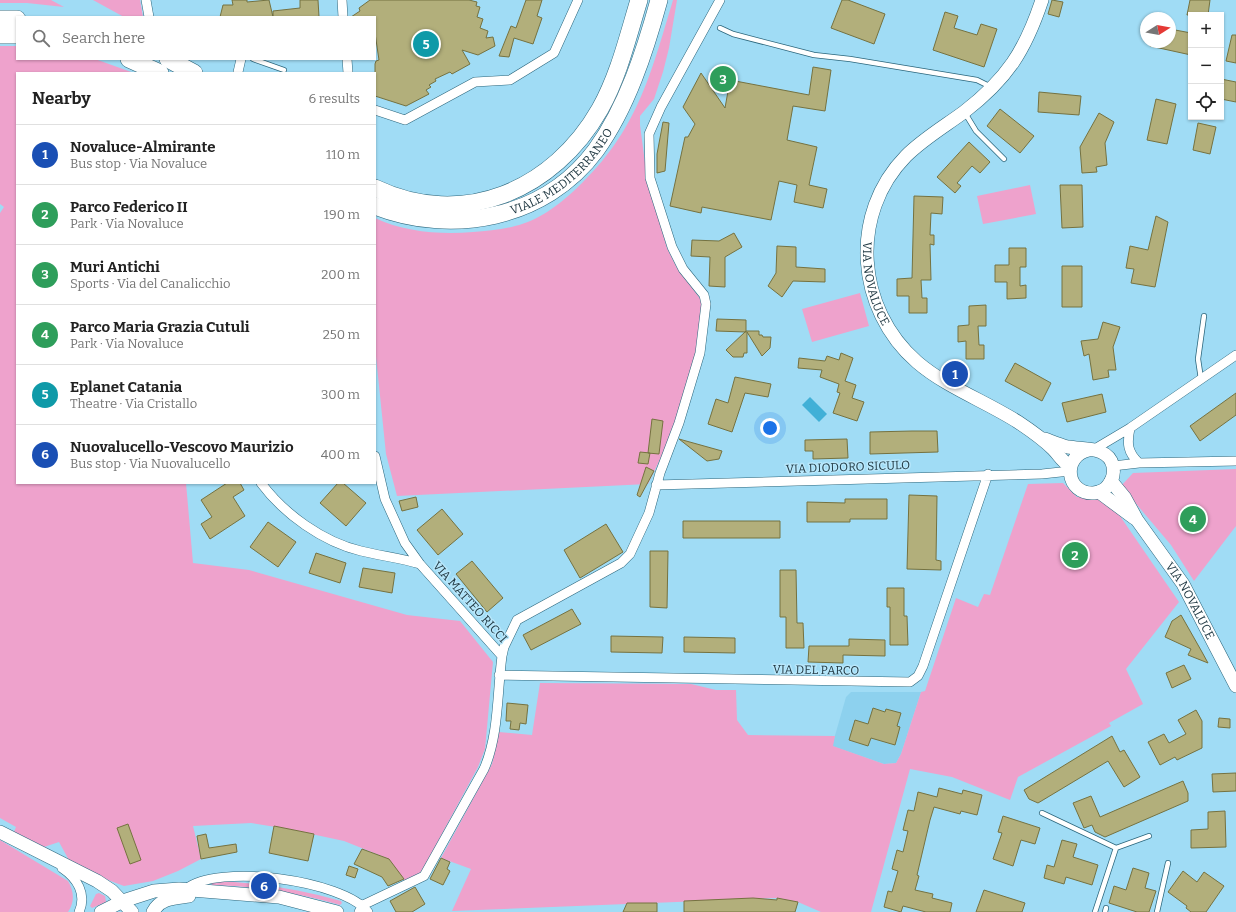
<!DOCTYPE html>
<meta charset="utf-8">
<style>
:root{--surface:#fff;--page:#f6f6f6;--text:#222;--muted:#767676;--line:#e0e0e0;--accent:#b14f16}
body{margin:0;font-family:Bitter,serif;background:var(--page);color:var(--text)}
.controls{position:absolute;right:12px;top:12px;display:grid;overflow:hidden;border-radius:0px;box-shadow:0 1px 3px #0004}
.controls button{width:36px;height:36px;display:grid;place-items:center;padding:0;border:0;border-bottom:1px solid var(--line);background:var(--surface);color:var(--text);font:20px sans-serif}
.compass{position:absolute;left:1140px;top:12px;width:36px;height:36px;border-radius:50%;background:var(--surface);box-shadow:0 1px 3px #0004;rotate:79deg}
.you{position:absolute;left:770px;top:428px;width:14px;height:14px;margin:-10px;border:3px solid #fff;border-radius:50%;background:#1a73e8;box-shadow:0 0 0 6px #1a73e833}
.badge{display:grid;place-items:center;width:26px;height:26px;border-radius:50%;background:var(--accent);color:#fff;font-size:13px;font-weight:700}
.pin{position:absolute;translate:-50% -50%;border:2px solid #fff;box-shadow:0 1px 4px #0006}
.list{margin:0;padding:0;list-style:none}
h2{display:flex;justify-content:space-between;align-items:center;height:52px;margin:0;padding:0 16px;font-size:17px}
h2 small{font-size:13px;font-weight:400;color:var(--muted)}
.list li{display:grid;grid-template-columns:26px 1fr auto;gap:12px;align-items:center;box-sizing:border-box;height:60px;padding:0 16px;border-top:1px solid var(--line)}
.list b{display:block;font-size:15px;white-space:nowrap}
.list p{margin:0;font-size:13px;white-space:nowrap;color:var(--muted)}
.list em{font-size:13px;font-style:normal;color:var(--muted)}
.icon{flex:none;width:22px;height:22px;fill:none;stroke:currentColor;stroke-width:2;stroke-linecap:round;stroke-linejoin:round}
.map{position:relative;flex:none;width:1236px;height:912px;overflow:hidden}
.search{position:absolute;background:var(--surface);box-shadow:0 1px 3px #0004;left:16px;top:16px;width:360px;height:44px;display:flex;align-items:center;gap:10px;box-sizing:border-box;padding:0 14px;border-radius:0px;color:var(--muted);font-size:15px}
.panel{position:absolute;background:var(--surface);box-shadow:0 1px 3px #0004;left:16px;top:72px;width:360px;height:412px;border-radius:0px}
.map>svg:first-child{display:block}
.built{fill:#8dd1ee}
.green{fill:#eea2cc}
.water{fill:#41b0d7}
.building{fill:#b2af7b;stroke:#757240}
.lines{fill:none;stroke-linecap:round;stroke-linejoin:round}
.service-casing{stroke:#2b667c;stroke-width:6}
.minor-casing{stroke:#2b667c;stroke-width:10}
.secondary-casing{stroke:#2b667c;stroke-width:14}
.motorway-casing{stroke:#2b667c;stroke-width:18}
.service{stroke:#fff;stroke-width:4.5}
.minor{stroke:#fff;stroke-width:9}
.secondary{stroke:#fff;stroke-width:13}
.motorway{stroke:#fff;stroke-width:17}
.labels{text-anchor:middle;stroke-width:3;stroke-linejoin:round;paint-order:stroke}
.street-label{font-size:12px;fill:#223a44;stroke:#b8e7fb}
</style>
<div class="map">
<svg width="1236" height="912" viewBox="0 0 1236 912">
<rect width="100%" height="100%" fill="#a0dcf5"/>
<!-- built -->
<path class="built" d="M851 692H921L901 754 896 763 884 764 832 746 846 697Z"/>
<!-- green -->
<path class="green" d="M0 0H51L64 7 27 3H0Z
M93 0H140L143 17H124Z
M673 0H677L669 48 663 72 654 99 640 116V125L647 178 667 248 677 268 702 301 698 350 668 443 648 484 397 496 386 454 375 347V218C404 232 442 235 473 232 487 231 502 230 515 226 538 221 560 204 577 188 637 131 650 77 673 0Z
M0 46H17V59H95L134 73H17V483H186L193 563 249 570 407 615 460 621 493 662 485 749 478 767 424 867 420 873 405 881 389 859 344 841 288 829 251 823 193 826 201 859 178 871 153 881 124 886 108 880 70 862 59 842 44 847 14 832 16 827 0 818V213L4 207 0 204Z
M1030 185 1036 214 983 224 977 196Z
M860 293 869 326 812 342 802 309Z
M1236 469V526L1194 581 1171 545 1121 486 1133 473Z
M1063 483 1077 497H1098L1120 516 1179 602 1126 669 1143 704 1109 723 1111 726 1018 777 1010 800 952 777 910 769 871 912H821L798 902 777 898 452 911 471 869 441 858 492 764 499 732 532 735 540 683 691 684 716 690H736L737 720 748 735 835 736 833 746 884 764 896 763 901 754 921 692 925 691 956 598 978 607 984 594 990 595 1028 484Z
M0 840 68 881C74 891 75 902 68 912H0Z
M212 881C256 882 298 889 341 901L342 903 340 905C298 893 256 886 212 885L211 883Z
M99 893 105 896 106 902 92 908 90 906 96 894Z"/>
<!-- water -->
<path class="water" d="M810 397 827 414 819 422 802 405Z"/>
<!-- building -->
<path class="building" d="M232 0H247V2L269 0 273 17H220L223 5H233Z
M300 0H318L319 17H273V11L300 8Z
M370 0H469L477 2 476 6 480 7 477 17 483 19 480 28 488 31 486 38 493 37 495 46 478 55 462 50 470 64 452 74 450 72 435 79 436 81 429 85 431 87 426 90 429 94 406 106 375 96V64L376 61 379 60 375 33V17H351L360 11 359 8Z
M526 0H542L537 16 542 18 533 44 514 38 509 57 499 56 511 26 516 28Z
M842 0H848L885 14 874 44 831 28Z
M1052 0 1063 2 1059 17 1048 14Z
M1190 0H1210L1208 15H1187Z
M945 12 958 16 954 28 977 35 981 24 997 29 984 67 933 50Z
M1170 29 1191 33V55L1150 46V42H1170Z
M1232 35H1236V63L1226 61Z
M813 67 831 70 825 111 793 106 787 140 817 147 809 185 827 189 823 208 794 202 797 185 779 181 771 220 702 207 701 213 670 206 685 137H688L695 124 683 107 701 73 725 108 730 80 809 95Z
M1221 79 1236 82V102L1221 99Z
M1039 92 1081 96 1079 115 1038 112Z
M1156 99 1176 104 1167 144 1147 140Z
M1000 109 1034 136 1020 153 987 126Z
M1099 113 1114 122 1105 143 1107 165 1096 167 1097 172 1082 173 1080 147Z
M663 122 669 123 665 171 657 173V154Z
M1198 123 1216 127 1210 154 1193 150Z
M969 142 990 162 980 173 972 166 957 183 961 186 955 193 937 177Z
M1060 185H1082L1083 227 1062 228Z
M914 196 943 197 942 214 931 213 930 235H934V245L930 244 931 280H921L922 298H927V313H909V296H897V279L912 278Z
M1156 216 1168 222 1155 287 1131 283 1134 269 1126 268 1130 246 1148 250Z
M734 233 742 247 725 257V287L709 286 710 257 691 256 692 240 719 241Z
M777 246 796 247V267L825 269V282L793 281 782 297 768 286 776 273Z
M1009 248H1026V267H1020V286L1026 285V298L1007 299V282H995V265H1009Z
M1062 266H1082V307H1062Z
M986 305V326H978L979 345H984V359H966V341L958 342V326L969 325V306Z
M717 319 746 320V332L716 331Z
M1103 322 1120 327 1113 347 1116 370H1108L1109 377 1093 380 1089 354 1084 356 1081 341 1098 339Z
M746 331H759V335H762L763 337H771L770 348 762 356 747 332V353H744L743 357H733L726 350Z
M841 353 853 358 845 381 856 385 852 398 864 402 857 421 833 413 840 393 837 392 839 384 820 377 822 370 798 368 799 358 825 361 827 356 839 360Z
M1015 363 1051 383 1042 401 1005 381Z
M735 377 771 384 768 397 745 393 732 432 708 424 716 399 728 403Z
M1236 393V415L1200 441 1190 426Z
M1102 394 1106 412 1067 422 1062 403Z
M652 419 663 421 659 454 648 453Z
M912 431H937L938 452 870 454V432Z
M679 439 722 451 719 459 707 461Z
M847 439 848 458 813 459V451H805V440Z
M640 452 650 453 648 464 638 463Z
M646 467 654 471 640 497 637 495Z
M227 483H240L244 490 233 497 245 516 210 539 201 524 212 517 201 500Z
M338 483H343L366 503 346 526 320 503Z
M909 495 937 496 936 560 941 561V570L907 569Z
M416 497 418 507 402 511 399 501Z
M845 499H887V519H850V522H807V502L845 503Z
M442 509 463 534 438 555 417 530Z
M683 521H780V538H683Z
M268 522 296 542 278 567 250 547Z
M606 524 623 552 580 578 564 550Z
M650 551H668L667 608 650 607Z
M316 553 346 563 340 583 309 573Z
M472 561 503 598 487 612 456 574Z
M363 568 395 573 392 593 359 587Z
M780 570H796L797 623H803L804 648H786V617H780Z
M887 588H904V616H907L908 645H890V607H887Z
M572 609 581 624 531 650 523 635Z
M1181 615 1202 652 1208 663 1188 655 1191 649 1165 637 1172 621Z
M611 636 663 637 662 653 611 652Z
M684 637 735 638V653L684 652Z
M849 639 885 640V656L843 655V663L808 662 809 646H849Z
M1184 665 1191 679 1172 688 1166 673Z
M507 703 528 705 526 724 520 723 519 730 510 729 511 721H506Z
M873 708 885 712 886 709 901 713 897 726 900 727 895 745 871 738 868 746 849 740 855 720 868 724Z
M1196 710 1202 721V748L1177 760 1175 757 1160 765 1148 742 1164 734 1169 743 1186 734 1178 720Z
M1219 718 1230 719V728L1218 727Z
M1112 736 1120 752 1124 750 1140 777 1124 787 1108 761 1038 803 1029 799 1024 790Z
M1236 773V791L1213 792 1212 774Z
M1183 781 1188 793V801L1105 837 1095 832 1092 825 1084 828 1073 803 1091 796 1100 817Z
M939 788 962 794 963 790 982 795 977 815 961 811 960 814 934 807 930 820 917 875 919 876 915 890 933 894 932 898 952 903 950 912H926L903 906 901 912 884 907 888 891 892 892 898 871 892 869 897 850 903 852 908 831 903 830 908 810 914 811 918 792 937 797Z
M1225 811 1226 847 1191 848V830L1208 829V812Z
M1003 816 1040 828 1035 844 1021 840 1013 866 993 859 1002 833 998 832Z
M128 824 141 860 130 864 117 828Z
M274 826 314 834 308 861 269 853Z
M206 834 209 848 236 844 237 852 201 859 197 836Z
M1062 840 1077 844 1073 857 1098 865 1092 885 1066 877 1064 884 1044 878 1047 865 1054 867Z
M362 849 389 859 404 879 388 886 382 877 354 864Z
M441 858 450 862 447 869 450 871 443 885 430 879Z
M349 866 358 869 355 878 346 875Z
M1133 868 1149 873 1145 888 1156 891 1149 912H1137L1109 903 1114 886 1126 890Z
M1183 871 1197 882 1204 872 1224 886 1206 912H1191L1186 908 1187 906 1168 892Z
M415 887 425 904 412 912H396L390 901Z
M984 890 1025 903 1022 912H976Z
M753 898 777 900V898L798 902 795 912H684V901Z
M627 903H657V912H623Z"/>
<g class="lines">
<!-- service casing -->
<g class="service-casing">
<path id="service" d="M720 28 733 34 814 55 850 59 977 80 991 87
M253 59 284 70
M965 113 976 131 1004 159
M1201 379 1198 359 1204 316
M1042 813 1116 848 1149 836
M1095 912 1116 848
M1105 912 1106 908
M1157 912 1168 863"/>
</g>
<!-- minor casing -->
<g class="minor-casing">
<path id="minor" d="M146 0 149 17
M342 0 343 17
M347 59 348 73
M238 72 241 59
M375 110 405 120 475 82 510 80 554 53 578 0
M1130 428C1127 443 1127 452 1139 463
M1093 450 1130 428 1236 355
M375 456 385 499 405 543 420 564 502 656
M1113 466 1139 463 1236 461
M261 483C284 514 323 542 361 551 381 556 401 558 420 564
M656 485 1042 474 1070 471
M499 675 910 682 918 676 923 666 988 474
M62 868C77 878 87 894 79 912
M186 889C217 863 343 880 368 912
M359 912 363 905 424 876 484 769C499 735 497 693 502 656L504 647 517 620 621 563 630 554 649 513 660 473 679 423 700 353 706 304 704 295 683 269 672 247 650 178 649 134 661 107 720 0"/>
</g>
<!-- secondary casing -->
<g class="secondary-casing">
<g id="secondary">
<path id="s1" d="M1042 0C1025 51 1007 79 964 112 945 126 923 139 906 156 849 214 856 309 917 362 946 387 985 401 1018 422 1030 430 1042 438 1053 449 1060 456 1061 461 1070 466"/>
<path d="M1045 439C1053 442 1060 445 1068 447 1084 450 1108 446 1113 466 1114 472 1113 479 1109 484 1106 489 1100 492 1094 493 1066 495 1061 456 1089 450"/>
<path id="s2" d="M1111 481 1125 498 1137 520 1183 584 1236 686"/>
<path d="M1099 492 1134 518"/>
<path d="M0 832 97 881 112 891 132 912"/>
<path d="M101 912 123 901 154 891 179 889 279 897 337 912"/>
<path d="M153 912C160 898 175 898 189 896"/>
</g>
</g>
<!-- motorway casing -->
<g class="motorway-casing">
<g id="motorway">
<path d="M0 19H17"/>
<path d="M0 35H17"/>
<path d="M129 59 160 73"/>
<path d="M168 59 194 73"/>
<path d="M375 188C463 230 554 190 600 109 619 75 628 36 639 0"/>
<path id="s3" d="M375 206C452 236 545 219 596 150 627 107 645 51 659 0"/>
</g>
</g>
<!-- service -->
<use href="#service" class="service"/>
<!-- minor -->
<use href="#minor" class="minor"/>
<!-- secondary -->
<use href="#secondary" class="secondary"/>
<!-- motorway -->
<use href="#motorway" class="motorway"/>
</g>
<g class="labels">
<!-- street labels -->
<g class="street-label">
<text dy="4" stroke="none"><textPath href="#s3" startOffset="204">VIALE MEDITERRANEO</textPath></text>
<text dy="4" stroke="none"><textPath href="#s1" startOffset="351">VIA NOVALUCE</textPath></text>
<text transform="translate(848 467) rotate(-2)" y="4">VIA DIODORO SICULO</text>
<text dy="4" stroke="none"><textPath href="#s2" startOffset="144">VIA NOVALUCE</textPath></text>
<text transform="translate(470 602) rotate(48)" y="4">VIA MATTEO RICCI</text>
<text transform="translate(816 670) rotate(1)" y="4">VIA DEL PARCO</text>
</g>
</g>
</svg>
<div class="controls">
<button>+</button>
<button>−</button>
<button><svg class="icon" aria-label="locate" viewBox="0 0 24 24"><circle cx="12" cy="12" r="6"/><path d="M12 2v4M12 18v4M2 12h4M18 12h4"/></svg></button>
</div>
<svg class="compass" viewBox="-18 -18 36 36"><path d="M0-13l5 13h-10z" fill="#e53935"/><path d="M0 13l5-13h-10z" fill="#767676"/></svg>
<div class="you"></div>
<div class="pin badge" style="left:955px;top:374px;background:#1a4fb4">1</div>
<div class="pin badge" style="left:1075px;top:555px;background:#2e9e5b">2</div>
<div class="pin badge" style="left:723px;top:79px;background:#2e9e5b">3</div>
<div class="pin badge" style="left:1193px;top:519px;background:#2e9e5b">4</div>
<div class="pin badge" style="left:426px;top:44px;background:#0f9aa8">5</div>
<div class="pin badge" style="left:264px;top:886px;background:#1a4fb4">6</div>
<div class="search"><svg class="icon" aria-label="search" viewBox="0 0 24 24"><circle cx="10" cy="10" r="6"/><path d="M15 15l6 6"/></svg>Search here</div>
<section class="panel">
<h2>Nearby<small>6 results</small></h2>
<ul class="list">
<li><span class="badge" style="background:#1a4fb4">1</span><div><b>Novaluce-Almirante</b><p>Bus stop · Via Novaluce</p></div><em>110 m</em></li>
<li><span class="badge" style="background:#2e9e5b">2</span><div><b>Parco Federico II</b><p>Park · Via Novaluce</p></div><em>190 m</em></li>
<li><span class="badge" style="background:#2e9e5b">3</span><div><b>Muri Antichi</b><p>Sports · Via del Canalicchio</p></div><em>200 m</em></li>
<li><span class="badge" style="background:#2e9e5b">4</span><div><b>Parco Maria Grazia Cutuli</b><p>Park · Via Novaluce</p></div><em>250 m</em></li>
<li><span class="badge" style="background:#0f9aa8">5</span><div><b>Eplanet Catania</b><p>Theatre · Via Cristallo</p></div><em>300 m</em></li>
<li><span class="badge" style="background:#1a4fb4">6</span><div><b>Nuovalucello-Vescovo Maurizio</b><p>Bus stop · Via Nuovalucello</p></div><em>400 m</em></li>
</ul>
</section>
</div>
